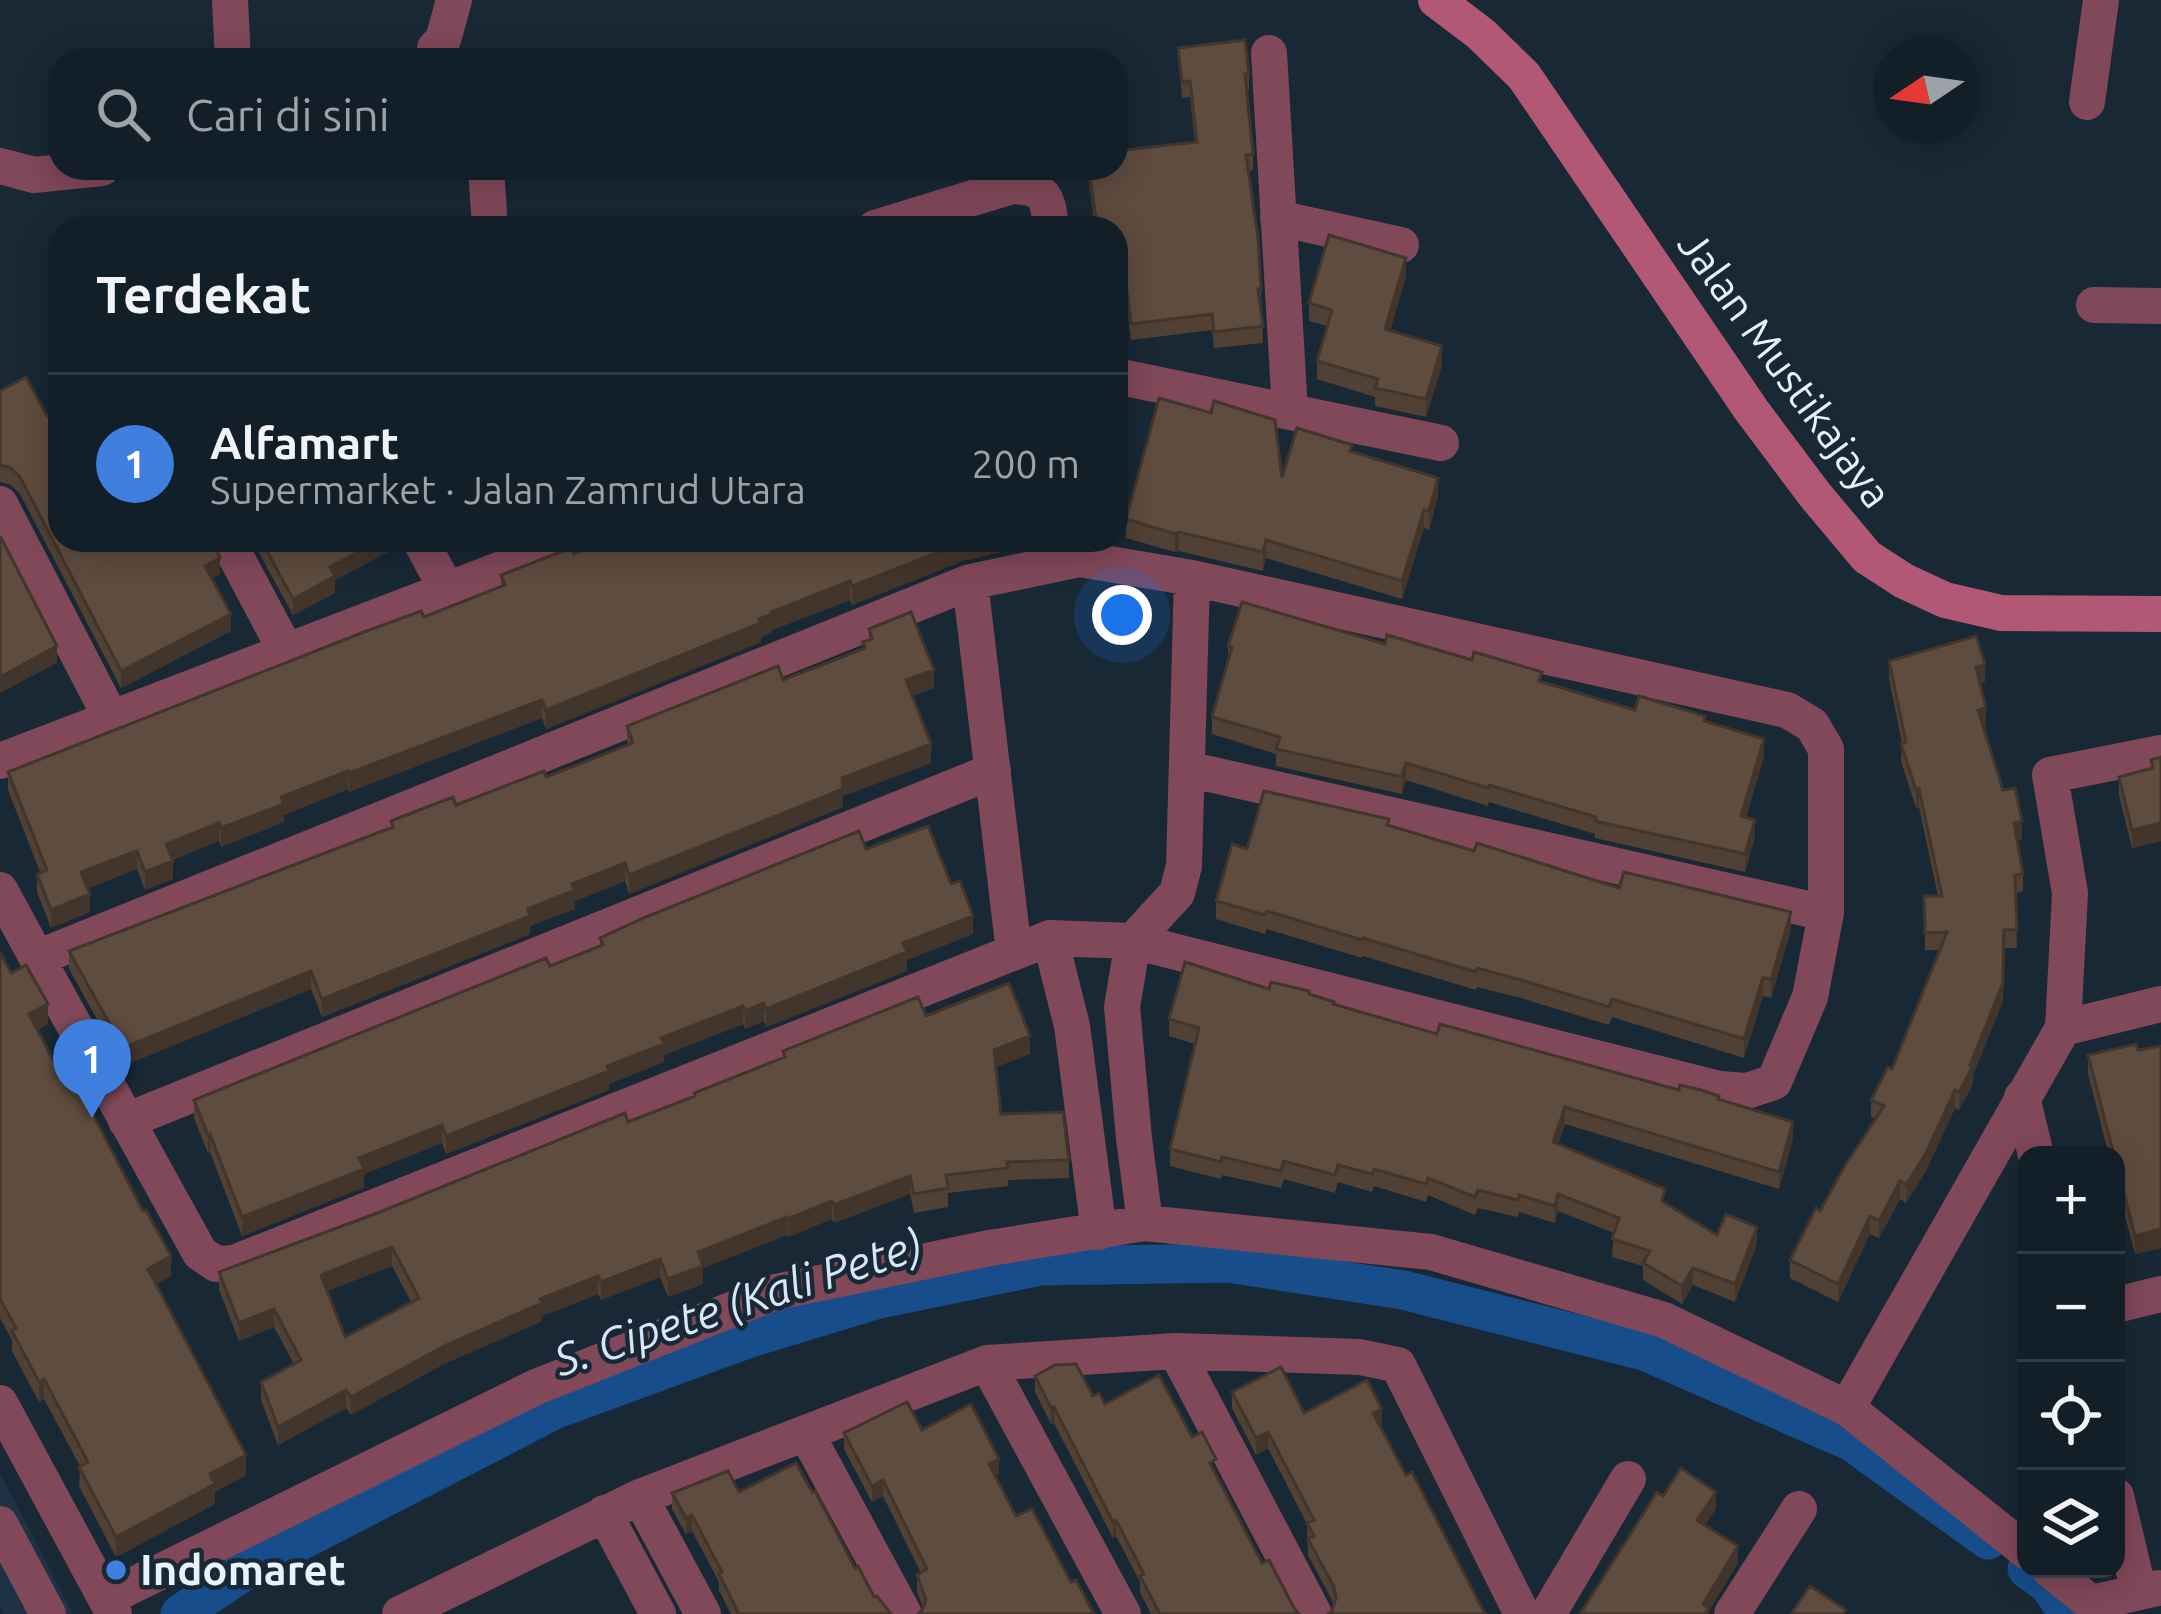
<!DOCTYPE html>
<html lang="id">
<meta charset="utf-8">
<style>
:root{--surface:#121e28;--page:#1f2b34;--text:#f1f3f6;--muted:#9ca2a8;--line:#313c45;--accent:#d93025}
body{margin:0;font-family:Ubuntu,sans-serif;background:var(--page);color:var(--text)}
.controls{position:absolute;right:36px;bottom:36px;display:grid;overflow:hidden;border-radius:24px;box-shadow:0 6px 30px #0003}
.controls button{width:108px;height:108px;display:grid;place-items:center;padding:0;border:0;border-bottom:3px solid var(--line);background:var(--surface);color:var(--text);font:60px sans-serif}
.compass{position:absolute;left:1873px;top:36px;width:108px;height:108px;border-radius:50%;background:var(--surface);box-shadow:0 6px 30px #0003;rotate:257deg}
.you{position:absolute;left:1122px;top:615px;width:42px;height:42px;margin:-30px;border:9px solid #fff;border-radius:50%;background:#1a73e8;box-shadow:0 0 0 18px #1a73e833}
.badge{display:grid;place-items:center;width:78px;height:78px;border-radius:50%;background:var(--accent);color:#fff;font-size:39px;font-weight:700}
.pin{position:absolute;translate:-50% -99px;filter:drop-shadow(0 3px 6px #0008)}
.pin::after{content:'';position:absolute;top:63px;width:42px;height:36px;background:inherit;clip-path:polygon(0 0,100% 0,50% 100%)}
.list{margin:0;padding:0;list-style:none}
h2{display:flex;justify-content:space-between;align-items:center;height:156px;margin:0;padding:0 48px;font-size:51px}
h2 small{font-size:39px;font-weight:400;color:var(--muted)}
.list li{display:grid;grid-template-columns:78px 1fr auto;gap:36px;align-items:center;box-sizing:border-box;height:180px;padding:0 48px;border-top:3px solid var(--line)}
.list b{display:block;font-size:45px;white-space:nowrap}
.list p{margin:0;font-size:39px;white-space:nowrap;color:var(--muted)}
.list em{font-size:39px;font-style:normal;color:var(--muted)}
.icon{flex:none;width:66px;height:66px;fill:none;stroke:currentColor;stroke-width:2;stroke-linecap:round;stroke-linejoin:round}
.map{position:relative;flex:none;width:2161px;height:1614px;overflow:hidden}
.search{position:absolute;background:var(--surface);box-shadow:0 6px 30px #0003;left:48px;top:48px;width:1080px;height:132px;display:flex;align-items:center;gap:30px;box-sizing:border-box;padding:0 42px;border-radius:36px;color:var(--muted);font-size:45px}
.panel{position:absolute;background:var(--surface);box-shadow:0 6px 30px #0003;left:48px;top:216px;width:1080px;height:336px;border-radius:36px}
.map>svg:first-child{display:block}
.built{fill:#1d3345}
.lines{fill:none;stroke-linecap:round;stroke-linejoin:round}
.canal{stroke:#174d8b;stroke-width:39}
.minor{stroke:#804859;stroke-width:36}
.tertiary{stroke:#804859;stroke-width:36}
.secondary{stroke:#b25875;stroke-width:36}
.wall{fill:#514135;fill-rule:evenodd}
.shaded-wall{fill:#42352b}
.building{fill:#5e4c3e;stroke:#42352b;stroke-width:3;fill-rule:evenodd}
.shop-dot{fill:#3f7fe0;stroke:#182835;stroke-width:4.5}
.labels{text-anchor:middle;stroke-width:9;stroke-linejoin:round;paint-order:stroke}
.street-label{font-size:42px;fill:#e7f2fb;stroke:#182835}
.poi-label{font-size:42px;font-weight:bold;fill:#e7f2fb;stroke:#182835;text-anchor:start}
.water-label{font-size:45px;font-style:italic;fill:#d7e6f8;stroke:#182835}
</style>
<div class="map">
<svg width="2161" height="1614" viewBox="0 0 2161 1614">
<rect width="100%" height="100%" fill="#182835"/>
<!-- built -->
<path class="built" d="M0 1473 73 1614H4L0 1607Z"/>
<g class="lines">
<!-- canal -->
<path class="canal" d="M2027 1569 2048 1584 2069 1614
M180 1614 252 1566 554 1410 750 1338 875 1300 1041 1266 1228 1263 1403 1290 1644 1351 1852 1442 1988 1540"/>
<!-- minor -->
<path class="minor" d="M230 0 233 60
M435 48 443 40 454 0
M1269 53 1290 411
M2087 102 2101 0
M0 166 34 175 102 168
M486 168 490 228
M1278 218 1401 245
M875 228 1012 186C1045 187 1048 197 1051 228
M2094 305 2161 306
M1116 376 1441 443
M0 504 111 718
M227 540 286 651
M420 540 447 590
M1080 559 1192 578 1787 710 1812 725 1826 749V913L1810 997 1774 1082 1747 1091 1719 1089 1133 941 1050 938 234 1263 216 1264 200 1253 37 958 970 582Z
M970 582 1014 952
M0 761 577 540
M1187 769 1826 913
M0 890 37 958
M1050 938 1072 1026 1099 1232
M2063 1028 2161 1004
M2022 1097 2036 1155
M126 1121 993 771
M1145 1223 1134 1138 1122 1007 1133 941 1177 893 1184 866 1192 578
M2116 1305 2161 1294
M1176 1351 1314 1614
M987 1363 1123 1614
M1847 1408 2063 1028 2070 893 2050 775 2161 753
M806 1433 904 1614
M2116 1496 2139 1592
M640 1497 987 1363 1176 1351 1360 1357 1398 1365 1522 1614
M604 1513 658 1614
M2049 1569 2091 1603 2100 1614
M107 1598 536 1387 776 1292 990 1248 1145 1223 1431 1252 1664 1320 1847 1408 2026 1551
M2091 1603 2158 1588
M400 1614 640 1497 703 1614
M1548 1614 1628 1479
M1732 1614 1799 1509"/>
<!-- tertiary -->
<path class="tertiary" d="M0 1403 114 1614
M0 1524 48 1614"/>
<!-- secondary -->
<path class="secondary" d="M1436 0 1481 34 1524 76 1752 411 1815 495 1867 557 1904 581 1945 600 2001 613 2161 614"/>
</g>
<!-- wall -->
<path class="wall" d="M1178 48 1249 74V90H1247L1253 154V170L1249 171 1261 290 1263 343 1214 348 1212 330 1131 340 1125 291 1116 292V228H1095L1087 168H1116L1195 142 1190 97 1182 98Z
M1406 276 1390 331 1442 365 1426 417 1375 406V397L1317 379V361L1327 326 1309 321V303Z
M0 391 47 416 220 574 212 578 231 631 121 688 20 494 11 485 0 482Z
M1352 451 1438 496 1429 530 1424 528 1402 599 1266 558 1263 571 1179 551 1175 552 1126 538V519L1282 477Z
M252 540H395V548L335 580V593L293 615Z
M666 540H1013V549L962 561 852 605 850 600 772 630V632L761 637V642L546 729 542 718 349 792 348 789 284 815V822L221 847 219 841 172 860 173 879 145 890 137 869 88 888 90 912 51 928 37 892V874L40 872 8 790V772L501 587V575L574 554Z
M869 629 934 688 912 696 931 763 843 796V807L629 894 625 881 575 901V909L530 926V934L322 1017 311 989 123 1066 69 969V951L391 827V821L456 805 546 777 627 746V726L783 680 863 649V642L869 640Z
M1385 644 1542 682 1635 710 1705 722 1764 757 1746 817 1755 837 1745 872 1595 838V834L1489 802 1488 806 1406 780 1402 794 1276 766V754L1212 734V717L1228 660V646Z
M1889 661 1985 682 1980 684 1986 726 1983 727 2003 790 2022 839 2017 840 2023 874V891L2015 893 2017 948H2004L2003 1001 1973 1075V1084L1959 1110 1955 1108 1926 1171 1906 1203 1900 1199 1879 1238 1870 1234 1838 1302 1790 1278V1260L1875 1119 1871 1117V1100L1892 1069 1939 950H1925L1924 896H1938L1919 807 1916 808 1901 761 1902 743 1889 679Z
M2161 757V841L2132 848 2119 795V777L2151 769V760Z
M1389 825 1474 851 1791 930 1771 998 1763 996 1744 1058 1612 1017 1609 1025 1521 998 1477 987 1476 990 1363 956 1362 958 1267 929 1265 934 1216 919V901L1247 849Z
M866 849 951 884 973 934 907 960V971L766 1027 764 1021 745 1029 743 1024 664 1055V1062L609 1084V1090L446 1154 442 1143 364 1174V1187L242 1236 210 1152 208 1153 194 1118V1100L600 946V938Z
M0 952 11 973 48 1024 37 1030 171 1276 156 1284 246 1475 215 1492V1504L116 1557 79 1486 80 1466 44 1399 39 1402 12 1351V1340L0 1318Z
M1269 989 1309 994 1334 1004 1437 1034 1719 1099 1793 1139 1779 1189 1565 1124 1558 1145 1665 1204 1717 1235 1757 1244 1735 1302 1693 1285 1682 1304 1643 1280V1266L1612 1257 1614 1233 1558 1211 1555 1223 1519 1212 1518 1217 1478 1208 1475 1215 1428 1195 1426 1202 1374 1186 1372 1192 1338 1182 1335 1193 1284 1179 1281 1188 1222 1175 1221 1179 1170 1166V1149L1195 1044 1169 1036V1019Z
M926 1016 1030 1054 996 1067 1001 1114 1069 1160V1178L1008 1180V1186L948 1193V1207L914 1213 910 1194 834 1223 832 1219 788 1237 787 1235 703 1268V1284L668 1297 660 1277 601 1300 598 1294 542 1316V1321L444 1364 351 1415 346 1408 278 1445 261 1400V1382L294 1364 274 1327 239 1341 219 1290V1272L694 1096 783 1058V1051ZM392 1266 411 1302 345 1337 327 1291Z
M2161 1046V1248L2135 1254 2116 1182V1155H2109L2088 1074V1055L2138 1050Z
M1035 1376 1093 1396 1105 1404 1192 1437 1216 1474 1262 1563 1299 1614H1151L1140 1592V1582L1116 1536 1113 1538 1054 1423 1051 1424 1035 1392Z
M1232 1392 1304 1413 1382 1425 1380 1426 1406 1475 1332 1611 1334 1604 1308 1555 1307 1524 1268 1448 1256 1455 1232 1408Z
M922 1430 999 1475 996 1476 1016 1516 1071 1582 1094 1614 922 1610 923 1608 917 1591V1575L921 1573 883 1496 872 1502 844 1449V1433Z
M812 1492 855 1568 874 1597 891 1614H731L719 1590V1582L692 1531 686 1534 672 1509V1493Z"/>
<!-- shaded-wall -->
<path class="shaded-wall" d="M1406 258V276L1385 348V329Z
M1442 346V365L1426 417V399Z
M1438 478V496L1429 530V511Z
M1424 510V528L1402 599V581Z
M1179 532V551L1175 552V534Z
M380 540H395V548L335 580V593L293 615V599L330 567Z
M484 540H514L484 552Z
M972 540H1013V549L962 561 852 605V586L962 543Z
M1266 540V558L1263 571V552Z
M220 558V574L205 582V566Z
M850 581V600L772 630V632L761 637V642L546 729V710L759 619 771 612Z
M231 614V631L121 688V671Z
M57 646V663L0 693V677Z
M1985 664V682L1976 685V667Z
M934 670V688L906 698V680Z
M542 700V718L349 792V773Z
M1986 708V726L1978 728V710Z
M1764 739V757L1741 833V816Z
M931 744V763L843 796V807L629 894V875L842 778Z
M1406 763V780L1402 794V777Z
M348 771V789L284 815V822L221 847V828L281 797Z
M1919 789V807L1916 808V790Z
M1755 820V837L1745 872V854Z
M2022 821V839L2014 841V823Z
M219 823V841L166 862V844Z
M2161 823V841L2132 848V830Z
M137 851V869L81 891V872Z
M173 861V879L145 890V872Z
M625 863V881L575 901V909L530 926V934L322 1017V999L528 909 572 884Z
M90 894V912L51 928V910Z
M1791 912V930L1771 998V980Z
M973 916V934L907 960V971L766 1027V1009L903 943Z
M2004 930 2003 1001 1973 1075V1084L1959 1110V1092L1970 1065Z
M311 971V989L123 1066V1048Z
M1763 977V996L1744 1058V1039Z
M764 1003V1021L745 1029V1011Z
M48 1004V1024L29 1034V1014Z
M743 1006V1024L664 1055V1062L609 1084V1090L446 1154V1136L607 1066 661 1038Z
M1030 1036V1054L994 1068V1050Z
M1955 1090V1108L1926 1171 1906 1203V1185Z
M1565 1107V1124L1553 1160V1142Z
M1793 1122V1139L1779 1189V1172Z
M442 1125V1143L364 1174V1187L242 1236V1217L359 1158Z
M210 1134V1152L208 1153V1135Z
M910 1176V1194L834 1223V1205Z
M1900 1181V1199L1879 1238V1221Z
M1558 1194V1211L1555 1223V1206Z
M832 1201V1219L788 1237V1219Z
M1870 1216V1234L1838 1302V1284Z
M787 1217V1235L703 1268V1284L668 1297V1279L698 1252Z
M1757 1227V1244L1735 1302V1284Z
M2161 1229V1248L2135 1254V1236Z
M392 1247V1266L321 1293V1275Z
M171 1256V1276L148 1288V1269Z
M660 1259V1277L601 1300V1282Z
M1693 1268V1285L1682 1304V1286Z
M598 1276V1294L542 1316V1321L444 1364 351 1415V1397L444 1346 540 1299Z
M274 1309V1327L239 1341V1323Z
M44 1379V1399L39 1402V1382Z
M346 1390V1408L278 1445V1427Z
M1054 1407V1423L1051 1424V1408Z
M1382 1409V1425L1373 1429V1413Z
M1268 1432V1448L1256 1455V1438Z
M246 1455V1475L215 1492V1504L116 1557V1537L210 1474Z
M999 1459V1475L989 1480V1464Z
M883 1480V1496L872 1502V1486Z
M1716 1492V1509L1697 1537V1520Z
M692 1515V1531L686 1534V1518Z
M1116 1520V1536L1113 1538V1522Z
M1738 1546V1563L1709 1611V1614H1703V1604Z"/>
<!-- building -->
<path class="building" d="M1245 40 1249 74H1245L1253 154 1246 155 1258 238 1261 290 1258 289 1263 326 1214 332 1212 314 1131 324 1125 275 1116 276V228H1108V226L1097 227 1089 168H1116V151L1197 142 1190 81 1182 82 1178 48Z
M987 222 990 228H971Z
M1329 235 1406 258 1385 329 1442 346 1426 399 1375 388 1378 379 1317 361 1332 310 1309 303Z
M26 377 47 416 60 409V540H212L220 558 205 566 231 614 121 671 20 477 11 468 0 465V391Z
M1159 398 1211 413 1214 401 1275 420 1282 477 1297 428 1352 445 1350 451 1438 478 1429 511 1424 510 1402 581 1266 540 1263 552 1179 532 1175 534 1126 519Z
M0 536 57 646 0 677Z
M261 540H380L330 567 335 576 293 599Z
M610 540H972L962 543 852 586 850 581 771 612 772 614 759 619 761 623 546 710 542 700 349 773 348 771 281 797 284 804 221 828 219 823 166 844 173 861 145 872 137 851 81 872 90 894 51 910 37 874 47 870 8 772 364 632 421 611 424 617 505 585 501 575 571 548 574 554Z
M1242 602 1385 644 1387 635 1472 660 1474 652 1542 672 1539 681 1635 710 1639 696 1705 716 1704 721 1764 739 1741 816 1755 820 1745 854 1595 821 1596 817 1489 785 1488 788 1406 763 1402 777 1276 749 1280 737 1212 717 1232 647 1228 646Z
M911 612 934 670 906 680 931 744 842 778 843 789 629 875 625 863 572 884 575 890 528 909 530 916 322 999 311 971 123 1048 69 951 393 827 391 821 453 797 456 805 544 771 546 777 633 743 627 726 778 666 783 680 865 648 863 642 872 639 869 629Z
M1976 636 1985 664 1976 667 1986 708 1978 710 2003 790 2015 788 2022 821 2014 823 2023 874 2015 875 2017 930H2004L2003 983 1970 1065 1973 1066 1959 1092 1955 1090 1926 1153 1906 1185 1900 1181 1879 1221 1870 1216 1838 1284 1790 1260 1816 1208 1820 1211 1844 1167 1884 1106 1871 1100 1888 1067 1892 1069 1947 932 1925 933 1924 896H1942L1919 789 1916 790 1901 744 1906 742 1889 661Z
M2161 757V823L2132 830 2119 777 2153 768 2151 760Z
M1264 791 1389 819 1387 825 1474 851 1477 843 1619 888 1624 872 1791 912 1771 980 1763 977 1744 1039 1612 999 1609 1007 1521 980 1477 968 1476 972 1363 938 1362 940 1267 911 1265 915 1216 901 1232 844 1247 849Z
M928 826 951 884 960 881 973 916 903 943 907 952 766 1009 764 1003 745 1011 743 1006 661 1038 664 1044 607 1066 609 1071 446 1136 442 1125 359 1158 364 1169 242 1217 210 1134 208 1135 194 1100 546 958 550 966 603 945 600 938 646 917 859 831 866 849Z
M0 952 11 973 26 965 48 1004 29 1014 57 1067 66 1062 143 1211 146 1210 171 1256 148 1269 246 1455 210 1474 215 1484 116 1537 79 1467 88 1462 44 1379 39 1382 12 1331 16 1328 0 1299Z
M1185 962 1269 989 1271 982 1309 991V994L1334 1002 1333 1004 1437 1034 1440 1024 1679 1090 1680 1085 1701 1090 1719 1096 1718 1099 1793 1122 1779 1172 1565 1107 1553 1142 1665 1189 1662 1201 1717 1235 1726 1214 1757 1227 1735 1284 1693 1268 1682 1286 1643 1263 1650 1251 1612 1239 1619 1218 1558 1194 1555 1206 1519 1195 1518 1200 1478 1190 1475 1197 1428 1178 1426 1184 1374 1169 1372 1174 1338 1165 1335 1175 1284 1161 1281 1171 1222 1157 1221 1162 1170 1149 1199 1028 1169 1019Z
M1009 983 1030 1036 994 1050 1001 1114 1063 1112 1069 1160 1007 1162 1008 1168 946 1175 948 1188 914 1194 910 1176 834 1205 832 1201 788 1219 787 1217 698 1252 703 1266 668 1279 660 1259 601 1282 598 1276 540 1299 542 1303 444 1346 351 1397 346 1390 278 1427 261 1382 301 1360 274 1309 239 1323 219 1272 380 1212 625 1113 628 1122 695 1096 694 1093 785 1057 783 1051 918 997 926 1016ZM392 1247 419 1298 345 1337 321 1275Z
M2136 1044 2138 1050 2161 1046V1229L2135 1236 2116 1164V1155H2114L2088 1055Z
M1076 1364 1093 1396 1099 1393 1105 1404 1159 1375 1192 1437 1202 1432 1216 1459 1210 1463 1262 1563 1269 1560 1294 1608 1299 1614H1160L1140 1576 1144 1574 1116 1520 1113 1522 1054 1407 1051 1408 1035 1376 1055 1365Z
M1281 1367 1304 1413 1367 1380 1382 1409 1373 1413 1406 1475 1412 1472 1485 1614H1328L1332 1611 1336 1598 1334 1587 1308 1539 1314 1536 1307 1523 1314 1520 1268 1432 1256 1438 1232 1392Z
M907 1402 922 1430 971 1404 999 1459 989 1464 1016 1516 1032 1509 1071 1582 1076 1580 1094 1614H918L922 1610 926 1600 917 1575 927 1569 883 1480 872 1486 844 1433Z
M796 1463 812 1492 815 1491 855 1568 858 1566 874 1597 877 1596 891 1614H739L719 1574 722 1572 692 1515 686 1518 672 1493 728 1471 739 1492Z
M1681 1468 1716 1492 1697 1520 1738 1546 1703 1604 1709 1608 1705 1614H1580L1657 1492 1663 1496Z
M1810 1586 1846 1610 1843 1614H1791Z"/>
<!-- markers -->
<circle class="shop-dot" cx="116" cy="1570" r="12"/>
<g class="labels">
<!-- street labels -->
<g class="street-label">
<text transform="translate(1785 369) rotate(54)" y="15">Jalan Mustikajaya</text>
</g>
<!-- poi labels -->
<g class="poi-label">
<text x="140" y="1585">Indomaret</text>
</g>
<!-- water labels -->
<g class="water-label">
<text transform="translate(738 1302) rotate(-18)" y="16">S. Cipete (Kali Pete)</text>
</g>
</g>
</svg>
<div class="controls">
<button>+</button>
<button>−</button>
<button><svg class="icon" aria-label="locate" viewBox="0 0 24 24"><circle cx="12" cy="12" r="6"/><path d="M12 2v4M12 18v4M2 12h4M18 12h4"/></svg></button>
<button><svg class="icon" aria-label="layers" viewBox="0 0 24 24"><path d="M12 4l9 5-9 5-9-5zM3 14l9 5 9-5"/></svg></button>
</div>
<svg class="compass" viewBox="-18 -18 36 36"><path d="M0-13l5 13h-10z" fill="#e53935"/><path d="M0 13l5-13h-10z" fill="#9ca2a8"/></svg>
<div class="you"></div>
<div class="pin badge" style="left:92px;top:1118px;background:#3f7fe0">1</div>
<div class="search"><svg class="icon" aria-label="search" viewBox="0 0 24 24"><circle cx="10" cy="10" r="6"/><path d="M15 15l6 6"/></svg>Cari di sini</div>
<section class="panel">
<h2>Terdekat<small></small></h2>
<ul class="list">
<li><span class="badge" style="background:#3f7fe0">1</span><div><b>Alfamart</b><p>Supermarket · Jalan Zamrud Utara</p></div><em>200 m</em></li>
</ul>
</section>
</div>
